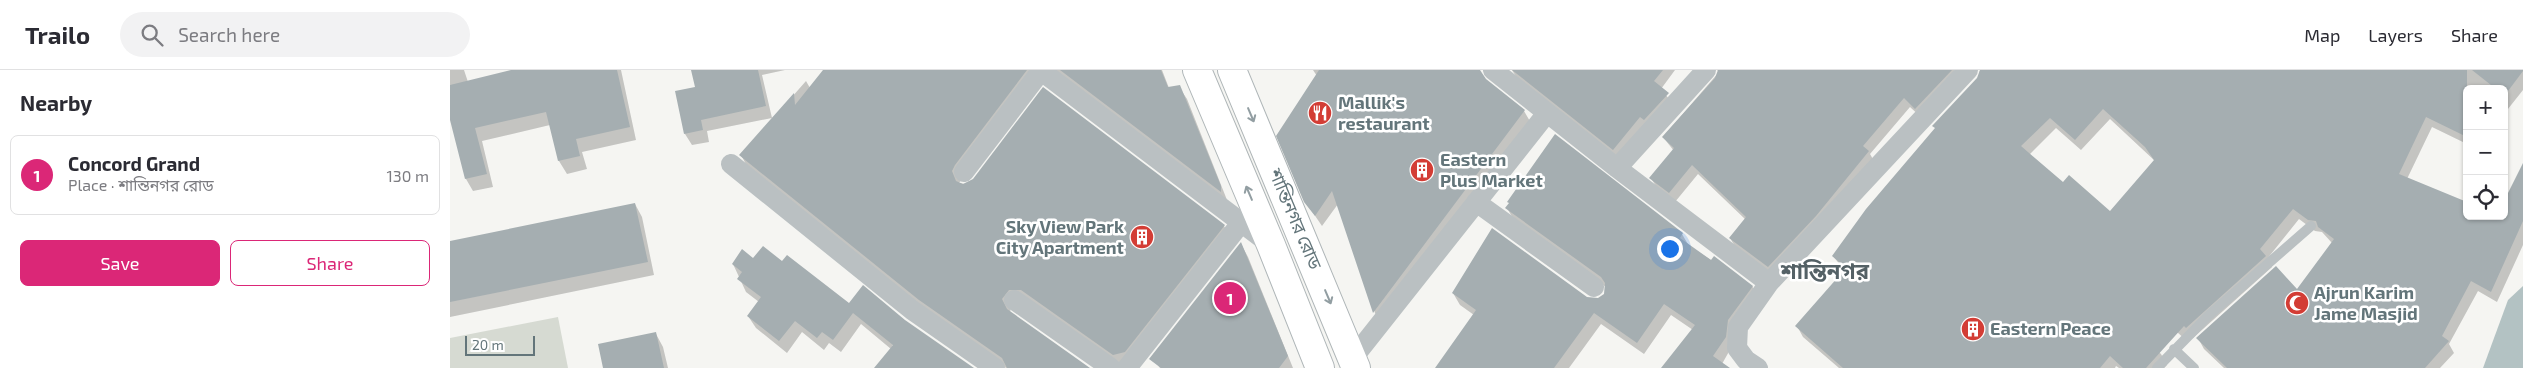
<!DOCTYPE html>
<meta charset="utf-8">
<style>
:root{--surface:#fff;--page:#f2f2f3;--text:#2b2b33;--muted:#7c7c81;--line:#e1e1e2;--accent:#db2777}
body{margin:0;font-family:"Exo 2","Noto Sans Bengali",sans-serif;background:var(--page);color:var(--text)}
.controls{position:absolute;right:15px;top:15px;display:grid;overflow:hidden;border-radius:8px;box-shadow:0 1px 4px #0004}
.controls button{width:45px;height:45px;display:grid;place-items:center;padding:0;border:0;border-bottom:1px solid var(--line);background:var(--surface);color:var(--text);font:25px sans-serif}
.scale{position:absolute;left:15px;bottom:12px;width:70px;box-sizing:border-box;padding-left:5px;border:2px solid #63757a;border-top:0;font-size:14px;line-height:18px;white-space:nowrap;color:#63757a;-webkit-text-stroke:4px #fff;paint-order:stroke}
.you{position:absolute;left:1219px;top:178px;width:18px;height:18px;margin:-12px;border:4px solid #fff;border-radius:50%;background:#1a73e8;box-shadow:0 0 0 8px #1a73e833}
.badge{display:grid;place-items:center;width:32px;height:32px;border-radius:50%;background:var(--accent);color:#fff;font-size:16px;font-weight:700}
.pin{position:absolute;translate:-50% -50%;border:2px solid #fff;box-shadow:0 1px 5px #0006}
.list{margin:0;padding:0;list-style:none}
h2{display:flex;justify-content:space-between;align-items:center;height:65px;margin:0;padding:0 20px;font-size:21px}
h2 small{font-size:16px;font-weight:400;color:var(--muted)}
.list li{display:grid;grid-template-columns:32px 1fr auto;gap:15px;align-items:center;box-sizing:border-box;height:80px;margin:0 10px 10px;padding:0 10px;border:1px solid var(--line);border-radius:8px}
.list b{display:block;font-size:19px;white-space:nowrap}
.list p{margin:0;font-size:16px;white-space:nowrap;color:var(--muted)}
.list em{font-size:16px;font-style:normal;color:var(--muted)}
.actions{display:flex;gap:10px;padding:15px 20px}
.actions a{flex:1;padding:11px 0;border:1px solid var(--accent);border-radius:8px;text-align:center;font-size:18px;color:var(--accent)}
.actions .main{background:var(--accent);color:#fff}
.icon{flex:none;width:28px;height:28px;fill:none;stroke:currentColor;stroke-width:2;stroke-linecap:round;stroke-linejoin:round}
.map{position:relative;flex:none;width:2073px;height:298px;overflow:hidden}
header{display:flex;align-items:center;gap:30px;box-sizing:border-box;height:70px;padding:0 25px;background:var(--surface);border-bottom:1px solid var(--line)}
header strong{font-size:24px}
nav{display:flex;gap:28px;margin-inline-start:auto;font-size:18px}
.search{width:350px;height:45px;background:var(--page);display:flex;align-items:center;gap:12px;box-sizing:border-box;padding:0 18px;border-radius:28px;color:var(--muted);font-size:19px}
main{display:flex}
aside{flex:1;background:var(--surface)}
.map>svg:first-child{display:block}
.green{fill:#d6dad2}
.water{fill:#b3c2c3}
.shadow{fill:#0003;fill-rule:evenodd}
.building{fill:#a5aeb1;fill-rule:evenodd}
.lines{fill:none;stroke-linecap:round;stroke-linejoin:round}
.secondary-casing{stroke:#afb6b8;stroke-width:30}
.service{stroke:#bac0c2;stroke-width:10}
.minor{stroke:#bac0c2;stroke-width:20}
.secondary{stroke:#fff;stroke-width:28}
.oneway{stroke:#929ea2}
.labels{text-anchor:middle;stroke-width:5;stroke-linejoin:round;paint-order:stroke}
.poi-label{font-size:18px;font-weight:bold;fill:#63757a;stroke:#fff;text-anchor:start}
.street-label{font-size:18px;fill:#63757a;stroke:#fff}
.district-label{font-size:22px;font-weight:bold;fill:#546166;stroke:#fff}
</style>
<header>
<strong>Trailo</strong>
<div class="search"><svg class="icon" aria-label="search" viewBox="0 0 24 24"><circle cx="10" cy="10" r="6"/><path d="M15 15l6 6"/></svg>Search here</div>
<nav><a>Map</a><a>Layers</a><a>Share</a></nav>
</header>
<main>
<aside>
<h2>Nearby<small></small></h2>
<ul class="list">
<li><span class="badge">1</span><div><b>Concord Grand</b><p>Place · শান্তিনগর রোড</p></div><em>130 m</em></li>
</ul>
<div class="actions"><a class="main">Save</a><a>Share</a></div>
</aside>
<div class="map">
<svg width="2073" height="298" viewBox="0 0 2073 298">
<rect width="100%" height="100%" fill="#f5f5f2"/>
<!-- green -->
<path class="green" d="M108 247 118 298H0V268Z"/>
<!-- water -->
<path class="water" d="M2073 216V298H2033L2058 230Z"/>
<!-- shadow -->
<path class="shadow" d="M0 0H14L18 12 67 0H171L186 70 132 82 137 99 117 104 109 91 100 55 32 71 43 117 23 121 16 109 0 45Z
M242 0H335L312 5 322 48 257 61 259 72 242 75 235 64 246 18Z
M375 0H712L719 18 729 17 737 29 777 130 588 5 509 113 774 156 781 168 671 297 561 237 560 243 635 298H556L478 243 298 98 291 85 356 11 360 18Z
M863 0H1028L1036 11 1074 41 1081 53 931 254 925 243 888 134 872 156 855 131 867 6Z
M1062 0H1225L1211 19 1223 34 1169 88 1067 8Z
M1267 0H1504L1509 8 1472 48 1460 37 1420 84 1424 91 1324 206 1286 178 1280 168 1296 150 1248 104 1225 132 1207 118 1201 108 1224 81 1213 67 1269 2Z
M1530 0H2073V20L2054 44V19H2017V74L1982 57 1957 109 2017 146H2054L2073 100V175L2047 232 2028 221 1999 274 2004 283 1990 298H1774L1754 279 1748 268 1848 221 1882 173 1872 162 1865 161 1849 149 1817 189 1822 197 1743 268 1736 270 1703 241 1686 260 1711 284 1717 295 1714 298H1669L1666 296 1665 298H1389L1353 267 1347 256 1395 201 1383 186 1528 9ZM1660 49 1705 91 1660 142 1613 113 1579 85 1606 58 1631 80Z
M1105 66 1232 164 1239 176 1302 216 1309 228 1272 294 1213 298 1243 260 1221 245 1194 284 1151 254 1119 298H986L1024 245 1010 235 1003 223 1149 229 1155 224 1156 217 1064 150 1057 138Z
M185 134 192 147 204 205 0 247V172Z
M791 174 798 187 843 298H710L707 294Z
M304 190 333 193 399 235 454 251 441 279 411 254 391 282 379 273 374 280 352 262 337 283 306 258 298 246 309 232 296 222 283 194Z
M206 264 213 277 218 298H155Z"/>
<!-- building -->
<path class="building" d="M61 0H167L180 57 126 69 130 86 108 91 96 42 25 58 37 104 15 109 0 50V15Z
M241 0H308L316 36 251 50 253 60 234 64 225 21 245 17Z
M373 0H577L505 95 502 101 506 111 513 114 523 109 593 17 775 155 675 282 663 285 571 220H559L552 229 557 239 640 298H557L552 288 469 230 289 85 344 23 345 35Z
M610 0H711L718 17 730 15 771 116V122Z
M869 0H1030L1036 9 1075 40 923 243 882 121 865 146 854 132 826 66Z
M1062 0H1213L1204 11 1219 23 1194 50 1190 47 1163 80Z
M1268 0H1502L1465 39 1454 28 1413 76 1419 81 1366 146 1318 197 1279 168 1296 147 1242 95 1219 123 1199 108 1224 78 1212 67 1265 8Z
M1530 0H2017V67L1976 47 1949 104 2017 132V146H2054V131L2073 93V151L2041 222 2021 211 1992 266 1999 271 1975 298H1777L1746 268 1826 196 1847 219 1884 169 1868 157 1866 151 1858 150 1843 139 1810 179 1816 186 1736 258 1734 256 1696 298H1673L1660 286 1650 298H1393L1345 256 1396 198 1382 186 1416 139 1485 58 1482 56 1527 8ZM1653 39 1695 77 1704 90 1660 141 1619 105 1613 112 1571 76 1600 48 1625 70Z
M2022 0H2073V1L2055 25 2054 19H2046Z
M1105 64 1233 163 1230 168 1261 190 1264 186 1303 216 1278 250 1276 267 1263 286 1280 298H1211L1245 255 1214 234 1187 273 1144 243 1104 298H985L1026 240 1002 223 1042 158 1137 227 1148 228 1154 224 1155 213 1151 207 1055 138 1059 133 1057 132Z
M185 133 198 192 0 232V171Z
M791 172 838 286 829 298H711L699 289Z
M313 176 332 191 337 185 399 233 413 215 455 250 524 298H424L443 275 403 243 383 270 372 262 367 268 345 251 329 271 297 246 311 227 287 209 292 202 282 194 292 179 303 188Z
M206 262 214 298H153L148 274Z"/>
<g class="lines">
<!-- secondary casing -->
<g class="secondary-casing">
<path id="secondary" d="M747 0 821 175 870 298
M782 0 906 298"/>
</g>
<!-- service -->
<path class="service" d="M1724 279 1744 298
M1707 298 1758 246 1861 156"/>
<!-- minor -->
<path class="minor" d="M590 0 821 175
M1043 0 1167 98 1319 213
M281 94 462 240 545 298
M1167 98 1256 0
M514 102 591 1
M1026 132 1144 217
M564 230 661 298
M903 288 1097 43
M677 298 791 153
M1308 298 1296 290 1287 278 1288 257 1319 213 1518 0"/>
<!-- secondary -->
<use href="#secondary" class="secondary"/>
</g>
<!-- one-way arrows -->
<defs><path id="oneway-shaft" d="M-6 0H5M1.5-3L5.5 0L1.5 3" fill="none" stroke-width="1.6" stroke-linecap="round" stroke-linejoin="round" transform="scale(1.25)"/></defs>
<g class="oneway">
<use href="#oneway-shaft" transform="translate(801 45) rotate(67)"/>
<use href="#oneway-shaft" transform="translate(799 123) rotate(-113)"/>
<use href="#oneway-shaft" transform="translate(878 227) rotate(67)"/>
</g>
<!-- icons -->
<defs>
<g id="restaurant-disc" transform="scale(1.25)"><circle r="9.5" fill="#d33d35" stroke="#fff"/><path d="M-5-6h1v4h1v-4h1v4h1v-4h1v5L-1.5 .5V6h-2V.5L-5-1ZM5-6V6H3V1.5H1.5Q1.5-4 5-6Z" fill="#fff"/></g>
<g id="building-disc" transform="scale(1.25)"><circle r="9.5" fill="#d33d35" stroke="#fff"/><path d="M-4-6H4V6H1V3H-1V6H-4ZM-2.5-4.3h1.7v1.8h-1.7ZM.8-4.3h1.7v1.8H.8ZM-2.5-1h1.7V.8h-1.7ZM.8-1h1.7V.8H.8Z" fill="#fff"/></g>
<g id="mosque-disc" transform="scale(1.25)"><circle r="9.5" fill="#d33d35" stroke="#fff"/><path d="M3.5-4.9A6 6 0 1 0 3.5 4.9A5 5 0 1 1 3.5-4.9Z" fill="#fff"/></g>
</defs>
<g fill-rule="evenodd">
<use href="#restaurant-disc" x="870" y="43"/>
<use href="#building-disc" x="972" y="100"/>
<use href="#building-disc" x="692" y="167"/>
<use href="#mosque-disc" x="1847" y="233"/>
<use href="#building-disc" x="1523" y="259"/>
</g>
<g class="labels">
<!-- poi labels -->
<g class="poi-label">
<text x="888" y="39">Mallik's<tspan x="888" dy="21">restaurant</tspan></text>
<text x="990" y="96">Eastern<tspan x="990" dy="21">Plus Market</tspan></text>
<text x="674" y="163" text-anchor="end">Sky View Park<tspan x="674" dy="21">City Apartment</tspan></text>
<text x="1864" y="229">Ajrun Karim<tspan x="1864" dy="21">Jame Masjid</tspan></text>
<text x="1540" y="265">Eastern Peace</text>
</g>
<!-- street labels -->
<g class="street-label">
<text transform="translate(845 149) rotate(67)" y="6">শান্তিনগর রোড</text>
</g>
<!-- district labels -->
<g class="district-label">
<text x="1375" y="209">শান্তিনগর</text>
</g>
</g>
</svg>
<div class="controls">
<button>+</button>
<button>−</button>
<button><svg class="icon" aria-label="locate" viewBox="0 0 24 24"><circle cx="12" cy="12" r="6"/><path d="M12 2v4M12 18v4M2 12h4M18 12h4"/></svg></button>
</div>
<div class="scale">20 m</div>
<div class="you"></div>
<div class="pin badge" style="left:780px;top:228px">1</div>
</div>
</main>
